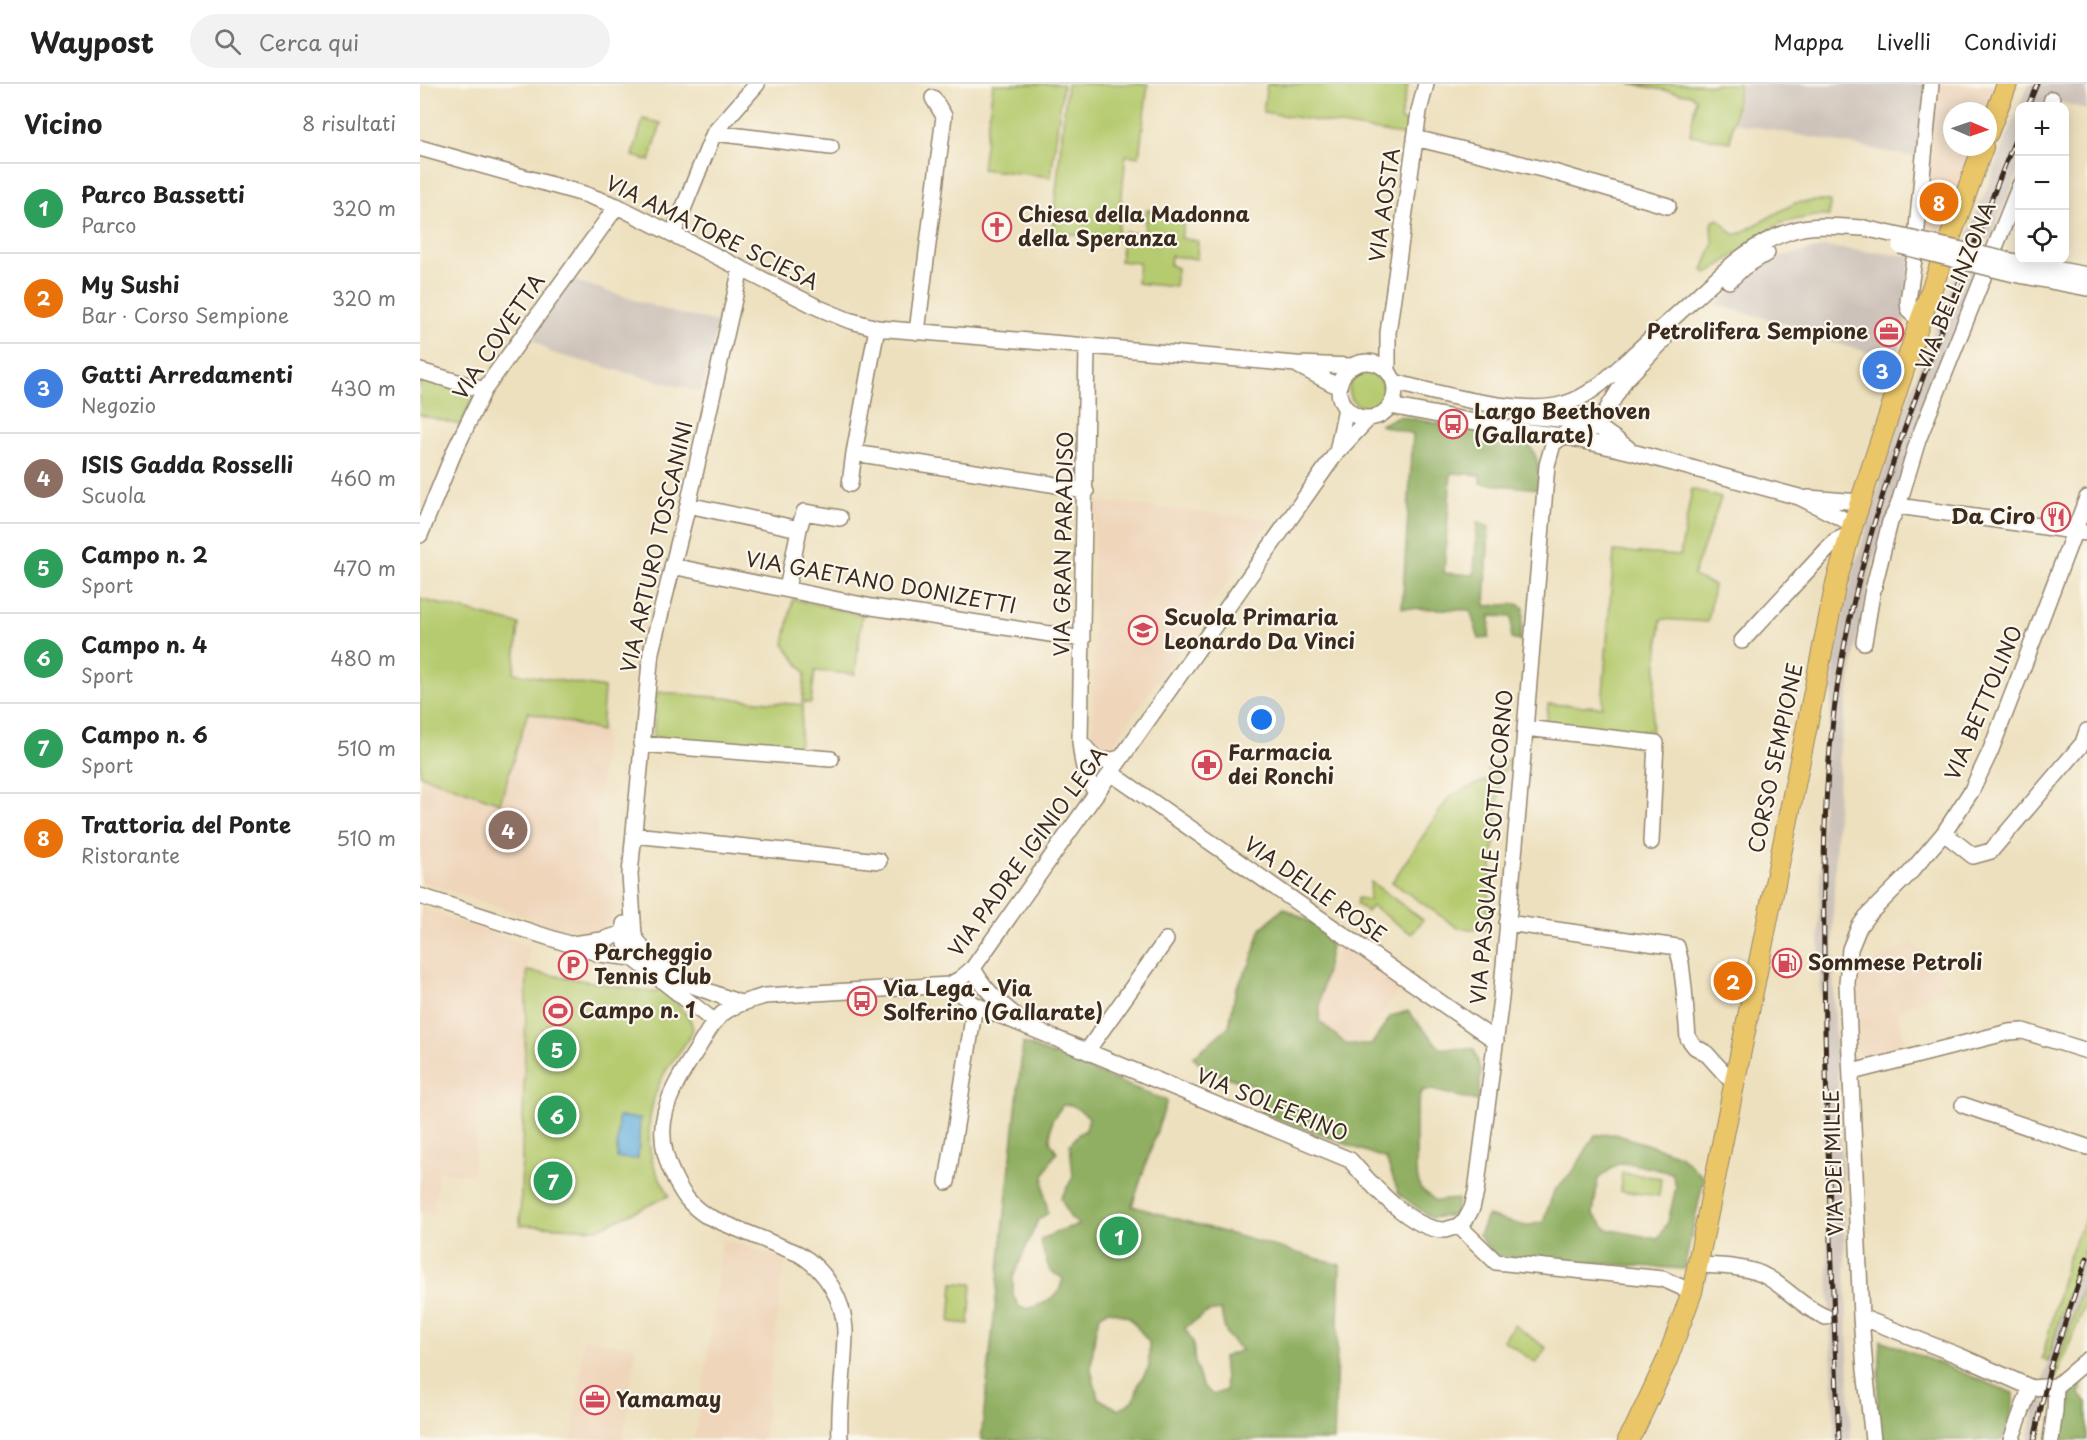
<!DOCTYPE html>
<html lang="it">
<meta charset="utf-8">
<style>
:root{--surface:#fff;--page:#f2f2f2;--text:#222;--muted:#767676;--line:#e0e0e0;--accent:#d93025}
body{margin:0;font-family:"Playpen Sans",sans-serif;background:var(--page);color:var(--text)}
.controls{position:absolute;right:18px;top:18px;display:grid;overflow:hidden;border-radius:12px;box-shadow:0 3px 15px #0003}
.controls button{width:54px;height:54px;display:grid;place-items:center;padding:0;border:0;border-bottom:2px solid var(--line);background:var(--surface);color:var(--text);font:30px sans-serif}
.compass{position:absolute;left:1523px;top:18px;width:54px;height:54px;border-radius:50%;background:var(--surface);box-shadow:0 3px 15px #0003;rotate:92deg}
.you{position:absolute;left:842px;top:636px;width:21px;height:21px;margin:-15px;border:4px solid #fff;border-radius:50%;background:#1a73e8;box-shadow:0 0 0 9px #1a73e833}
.badge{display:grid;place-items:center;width:39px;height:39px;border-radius:50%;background:var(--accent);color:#fff;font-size:20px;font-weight:700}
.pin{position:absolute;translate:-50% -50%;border:3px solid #fff;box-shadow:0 2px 6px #0006}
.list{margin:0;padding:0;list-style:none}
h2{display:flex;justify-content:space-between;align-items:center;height:78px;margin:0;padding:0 24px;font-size:26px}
h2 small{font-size:20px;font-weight:400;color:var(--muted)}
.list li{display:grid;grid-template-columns:39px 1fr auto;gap:18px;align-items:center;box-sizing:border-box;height:90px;padding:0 24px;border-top:2px solid var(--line)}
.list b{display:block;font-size:22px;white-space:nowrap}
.list p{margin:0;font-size:20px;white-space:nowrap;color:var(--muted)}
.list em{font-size:20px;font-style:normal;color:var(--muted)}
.icon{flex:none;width:33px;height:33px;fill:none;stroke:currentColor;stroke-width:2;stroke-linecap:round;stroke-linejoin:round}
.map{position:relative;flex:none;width:1667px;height:1356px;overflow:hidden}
header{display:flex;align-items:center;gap:36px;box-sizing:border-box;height:84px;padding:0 30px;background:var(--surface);border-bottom:2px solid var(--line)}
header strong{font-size:28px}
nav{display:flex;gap:33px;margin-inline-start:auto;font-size:21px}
.search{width:420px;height:54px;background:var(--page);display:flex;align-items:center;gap:15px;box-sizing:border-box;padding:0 21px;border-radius:33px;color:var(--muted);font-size:22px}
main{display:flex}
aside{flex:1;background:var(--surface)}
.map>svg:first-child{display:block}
.built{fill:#efd6bb}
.industrial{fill:#cdc2b9}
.green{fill:#b6cb6f;stroke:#787a46;stroke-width:1.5}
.forest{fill:#90af62;stroke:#666c40;stroke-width:1.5;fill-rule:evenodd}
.water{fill:#65b0dd;stroke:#506d7e;stroke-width:1.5}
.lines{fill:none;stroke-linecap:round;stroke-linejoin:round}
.minor-casing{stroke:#94856e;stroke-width:18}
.major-casing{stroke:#94856e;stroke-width:22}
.minor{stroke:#fff;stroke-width:15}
.major{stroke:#eac669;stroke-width:20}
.rail-casing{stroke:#3b2a1e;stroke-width:5}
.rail{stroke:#fbf7ec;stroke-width:3;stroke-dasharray:9;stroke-linecap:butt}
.minor-bridge-casing{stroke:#94856e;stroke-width:18;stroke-linecap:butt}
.minor-bridge{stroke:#fff;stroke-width:15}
.labels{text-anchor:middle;stroke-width:4.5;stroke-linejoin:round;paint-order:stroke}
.street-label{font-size:21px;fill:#3b2a1e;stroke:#fbf7ec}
.poi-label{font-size:21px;font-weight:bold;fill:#3b2a1e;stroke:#fbf7ec;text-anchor:start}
</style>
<header>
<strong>Waypost</strong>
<div class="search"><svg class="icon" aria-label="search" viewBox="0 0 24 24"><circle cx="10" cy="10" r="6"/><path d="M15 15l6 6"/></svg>Cerca qui</div>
<nav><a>Mappa</a><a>Livelli</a><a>Condividi</a></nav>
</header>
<main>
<aside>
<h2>Vicino<small>8 risultati</small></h2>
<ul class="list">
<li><span class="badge" style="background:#2e9e5b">1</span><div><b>Parco Bassetti</b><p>Parco</p></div><em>320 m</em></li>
<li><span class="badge" style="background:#e8710a">2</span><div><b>My Sushi</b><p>Bar · Corso Sempione</p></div><em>320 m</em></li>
<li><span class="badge" style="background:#3f7fe0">3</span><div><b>Gatti Arredamenti</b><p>Negozio</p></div><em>430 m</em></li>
<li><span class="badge" style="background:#8d6e63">4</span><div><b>ISIS Gadda Rosselli</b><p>Scuola</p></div><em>460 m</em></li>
<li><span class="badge" style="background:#2e9e5b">5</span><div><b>Campo n. 2</b><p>Sport</p></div><em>470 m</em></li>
<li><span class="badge" style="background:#2e9e5b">6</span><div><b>Campo n. 4</b><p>Sport</p></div><em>480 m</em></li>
<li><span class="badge" style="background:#2e9e5b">7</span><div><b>Campo n. 6</b><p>Sport</p></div><em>510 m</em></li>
<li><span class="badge" style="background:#e8710a">8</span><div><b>Trattoria del Ponte</b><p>Ristorante</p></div><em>510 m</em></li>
</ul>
</aside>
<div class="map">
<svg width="1667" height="1356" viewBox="0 0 1667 1356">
<rect width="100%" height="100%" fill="#fbf7ec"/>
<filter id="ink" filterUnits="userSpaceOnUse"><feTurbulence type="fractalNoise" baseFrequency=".0167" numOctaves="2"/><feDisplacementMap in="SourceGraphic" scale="12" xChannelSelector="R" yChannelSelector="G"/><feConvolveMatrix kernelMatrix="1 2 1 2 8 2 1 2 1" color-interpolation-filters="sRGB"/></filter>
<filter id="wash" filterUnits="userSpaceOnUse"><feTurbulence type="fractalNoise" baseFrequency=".008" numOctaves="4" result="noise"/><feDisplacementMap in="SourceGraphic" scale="24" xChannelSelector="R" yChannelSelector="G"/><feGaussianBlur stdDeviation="1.35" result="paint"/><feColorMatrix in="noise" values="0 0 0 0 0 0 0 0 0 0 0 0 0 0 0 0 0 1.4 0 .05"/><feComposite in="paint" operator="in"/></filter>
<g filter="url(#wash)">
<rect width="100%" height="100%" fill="#ede0be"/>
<!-- built -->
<path class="built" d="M1515 0H1576L1567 27H1532V63H1555L1526 149 1505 142 1511 93 1512 41Z
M674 417 851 435 689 666 681 670 673 657Z
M108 628 185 646 174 772 195 783 194 827 189 840 178 849 160 853 157 846 142 845 0 797V691L80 719Z
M0 824 109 862 103 1019 61 1016 52 1091 18 1088 14 1129 0 1128Z
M1492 858 1533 903 1503 914 1478 929 1487 965 1448 976 1436 967 1434 918 1437 881 1448 882Z
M924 860 982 902 940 960H926L899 937 901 912 905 890Z
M302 1154 364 1176 343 1356H274L288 1269Z
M164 1255 216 1263 203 1356H152Z"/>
<!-- industrial -->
<path class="industrial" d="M1322 0H1505L1501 74 1315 39Z
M1608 0H1667V26L1628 14 1624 22H1600L1599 84 1571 156 1548 152Z
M1404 163 1491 172 1483 229 1485 236 1477 276 1396 254 1397 248 1296 221 1340 182 1364 172Z
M1538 182 1561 186 1454 476 1437 555 1420 661 1413 831 1414 918 1422 1087 1431 1356H1415L1404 1079 1399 838 1402 716 1415 573 1423 530 1436 479 1478 341Z
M150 195 255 229 299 238 281 308 131 269 113 255Z
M1667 1159V1190L1632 1296 1623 1298 1640 1233Z
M1618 1310H1629L1619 1356H1608Z"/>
<!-- green -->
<path class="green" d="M573 0H643L631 93 562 85Z
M647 0H728L719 73 706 71 697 155 632 148Z
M847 0H988L980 36 990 40 987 52 843 28Z
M1210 0H1320L1310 58 1270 51 1276 15 1271 11Z
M223 35 241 39 230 77 213 72Z
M1394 117H1410L1409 132H1394L1361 139 1287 190 1283 186 1294 159 1291 148 1293 137 1299 135 1313 150H1319L1375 119Z
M727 126 765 131 761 154 778 157 777 175 751 172 750 181 757 184 755 203 717 199 719 179 700 177 704 148 724 150Z
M929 306a17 17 0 1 1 34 0a17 17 0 1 1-34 0Z
M0 292 55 311 40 341 0 331Z
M1272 405 1301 414 1273 492 1294 501 1288 538 1241 535 1231 650 1126 640 1128 620 1182 623 1194 467 1260 472Z
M0 515 99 540 94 589 184 604 181 647 108 628 80 719 0 691Z
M373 515 442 531 435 590 395 587 391 619 382 618 385 589 364 560Z
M237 608 383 621 379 664 373 666 233 653Z
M1088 675 1091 681 1081 689 1066 846 1038 844 972 798 1030 712 1071 694 1068 685Z
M951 798 1003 836 992 850 952 822 947 828 937 820 938 814 949 816Z
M107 887 231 908H236L242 903 270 935 273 945C267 961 254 973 245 988 229 1017 223 1056 236 1087 240 1095 245 1103 249 1112L177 1145 100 1141Z
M1202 1089 1241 1094 1239 1112 1200 1107Z
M1667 1129V1159L1640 1233 1628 1278 1622 1275 1646 1180Z
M1667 1190V1216L1636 1294 1632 1296Z
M533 1199 552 1200 549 1240 530 1238Z
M1094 1241 1126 1264 1116 1279 1083 1256Z"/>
<!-- forest -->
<path class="forest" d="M978 332 1102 355C1120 369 1119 384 1119 405L1060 399V391L1031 389 1024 489 1054 491 1057 438 1069 443 1065 522 1097 520 1104 524 1100 557 1091 555 1092 533 1070 532 1069 554 1059 555 1050 526 982 524 993 350 960 341Z
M864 824 898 842 911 862 901 912 899 937 926 960 951 961 971 932 988 927 1020 964 1054 965 1061 988 1058 1017 1012 1006 1002 1007 996 1029V1087L1000 1104 1016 1117 1038 1115 1035 1131 1011 1134 979 1110 966 1075 840 1028 838 1003 788 987 773 973 809 942 816 904 830 880 841 844Z
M603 959 747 1017 712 1122 920 1181 914 1356H561ZM643 1021H652L669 1033 666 1046 660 1049 650 1060 653 1093 641 1114 650 1133 659 1141 647 1144 621 1155 623 1167 630 1187 643 1194 639 1208 624 1219 608 1225 599 1223 593 1211V1193L618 1136 628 1129C623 1098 618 1095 637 1068L630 1057 632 1036ZM688 1226 709 1233 729 1258V1283L719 1299 714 1316 699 1326 678 1314 671 1286 673 1265 676 1244 680 1232ZM801 1226C804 1246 805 1253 822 1266L803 1273 806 1306 793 1311 782 1301 775 1280 773 1258 765 1244 788 1228Z
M1195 1050 1260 1071 1284 1094 1264 1185 1074 1172 1059 1151 1067 1132 1106 1142 1123 1138 1134 1107 1154 1086 1175 1051ZM1199 1079 1213 1080 1252 1089 1256 1103 1248 1138 1238 1155 1187 1145 1173 1130 1178 1095Z
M1461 1256 1593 1309V1323L1582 1356H1458L1456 1348Z
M1662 1297 1660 1311 1667 1318V1356H1636L1645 1309Z"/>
<!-- water -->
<path class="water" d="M198 1033 220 1034 218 1075 197 1074Z"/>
</g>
<g filter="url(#ink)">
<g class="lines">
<!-- minor casing -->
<g class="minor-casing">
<path id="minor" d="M1630 22 1632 15
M294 49 411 63
M995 54 1130 87 1248 122
M0 64 164 110 197 122 399 224 428 236 457 244 876 280 933 282
M253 150 294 49 337 0
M1596 178 1667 191
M1594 190 1667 204
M1309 197 1324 183 1347 169
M1500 237 1489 227 1488 217 1494 175 1511 0
M457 244 434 369 631 400 666 408
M497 248 524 32 513 14
M667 263 660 657C662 677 664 694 677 709
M919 306a28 28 0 1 1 56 0a28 28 0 1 1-56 0Z
M879 282 919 303
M0 287 64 306
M968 288V249L999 27 1006 0
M974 298C1017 309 1102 333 1144 320 1170 313 1191 291 1211 273 1232 253 1253 234 1275 214 1304 187 1332 159 1371 147 1394 139 1420 143 1444 144
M970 322 1109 348 1143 352 1212 368 1379 413 1433 440
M1105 332 1162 337 1177 342 1208 364
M1148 345 1168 347 1177 342 1205 296 1244 256
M917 368 926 324
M430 400 434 369
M1388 414 1440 418
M268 421 379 445 367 505
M1478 422 1667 449
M379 445 384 428 420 434
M0 451 34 368 64 306 197 122
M252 482 452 523 663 555
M1322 557 1415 457 1430 450
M1444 558 1452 510 1470 438 1478 422 1498 356 1600 101
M1105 644 1236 659 1231 758
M660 657C675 675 678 682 702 673
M221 660 411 675
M691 689 1076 957
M1524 749 1553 772 1571 767 1663 659 1667 647
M214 751 459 777
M0 812 180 870 213 874
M1087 839 1257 863 1261 879 1264 904 1268 954 1275 963 1286 969 1314 1000
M204 840 206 860 213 874 295 938
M152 860 182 856 213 846
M553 884C563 904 577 917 595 931
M529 901 555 921 930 1076C950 1099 992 1147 1025 1146 1029 1145 1034 1143 1039 1142L1076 1178 1243 1195 1272 1208
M320 919 258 896 228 873 214 852 210 790 231 568 268 421 321 184
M667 967 746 856
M1432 988 1589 948 1603 947 1667 967
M1543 1021 1667 1063
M527 1098 555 921
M1039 1142 1045 1137 1052 1124 1056 1108 1081 914 1101 694 1127 381 1133 360 1143 352
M1277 1181C1297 1182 1330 1182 1347 1193 1368 1205 1383 1224 1406 1233
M1441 1233 1540 1272 1612 1304 1636 1302 1667 1276
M420 1356C418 1319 425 1283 425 1246 424 1216 405 1185 379 1170 368 1165 356 1161 345 1156 325 1148 305 1140 285 1131 270 1121 262 1110 254 1093 229 1043 249 1009 276 967 285 953 293 936 306 927 318 919 331 916 345 912L529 901 540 895 553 884 917 368 949 334
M1453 1356 1445 1286 1441 1233 1427 899 1430 865 1439 843 1447 832 1489 790 1524 749 1552 706 1570 668 1603 583 1667 414
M1591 1356 1608 1310V1303
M1631 1356 1635 1327 1636 1302"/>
</g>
<!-- major casing -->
<g class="major-casing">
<path id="major" d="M1568 49 1587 0
M1208 1356 1215 1344 1247 1276 1272 1208 1416 499 1433 440 1500 237 1563 63"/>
</g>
<!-- minor -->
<use href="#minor" class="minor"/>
<!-- major -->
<use href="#major" class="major"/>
<!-- rail casing -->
<g class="rail-casing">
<path id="rail" d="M1608 22 1617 0
M1419 1356C1413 1219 1408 1082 1405 945 1403 821 1400 696 1422 574 1446 441 1494 314 1543 189 1562 140 1580 92 1600 44
M1614 1356 1630 1283 1667 1174"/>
</g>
<!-- rail -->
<use href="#rail" class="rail"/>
<!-- minor-bridge casing -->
<g class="minor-bridge-casing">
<path id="minor-bridge" d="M1444 144 1596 178
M1480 162 1594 190"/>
</g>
<!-- minor-bridge -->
<use href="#minor-bridge" class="minor-bridge"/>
</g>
</g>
<!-- icons -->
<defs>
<g id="church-ring" transform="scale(1.5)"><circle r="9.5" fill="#fbf7ec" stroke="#d1495b" stroke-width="1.5"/><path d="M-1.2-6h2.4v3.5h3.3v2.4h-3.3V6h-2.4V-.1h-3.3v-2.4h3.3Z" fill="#d1495b"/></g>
<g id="office-ring" transform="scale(1.5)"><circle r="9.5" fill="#fbf7ec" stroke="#d1495b" stroke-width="1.5"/><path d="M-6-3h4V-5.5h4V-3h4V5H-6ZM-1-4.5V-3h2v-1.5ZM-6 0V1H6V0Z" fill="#d1495b"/></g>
<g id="bus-ring" transform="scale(1.5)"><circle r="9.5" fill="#fbf7ec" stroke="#d1495b" stroke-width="1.5"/><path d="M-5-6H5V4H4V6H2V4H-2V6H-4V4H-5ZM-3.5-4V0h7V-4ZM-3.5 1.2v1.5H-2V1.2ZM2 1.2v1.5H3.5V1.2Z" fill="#d1495b"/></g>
<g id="restaurant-ring" transform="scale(1.5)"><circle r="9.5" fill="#fbf7ec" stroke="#d1495b" stroke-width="1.5"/><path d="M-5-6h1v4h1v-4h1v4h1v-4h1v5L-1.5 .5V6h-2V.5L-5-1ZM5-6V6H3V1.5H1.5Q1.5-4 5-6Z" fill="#d1495b"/></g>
<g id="school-ring" transform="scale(1.5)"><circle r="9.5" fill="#fbf7ec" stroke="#d1495b" stroke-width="1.5"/><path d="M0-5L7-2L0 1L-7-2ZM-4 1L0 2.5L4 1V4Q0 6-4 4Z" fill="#d1495b"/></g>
<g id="pharmacy-ring" transform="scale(1.5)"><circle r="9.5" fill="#fbf7ec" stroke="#d1495b" stroke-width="1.5"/><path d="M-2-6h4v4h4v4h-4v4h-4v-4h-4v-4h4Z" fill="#d1495b"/></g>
<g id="fuel-ring" transform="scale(1.5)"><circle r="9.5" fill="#fbf7ec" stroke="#d1495b" stroke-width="1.5"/><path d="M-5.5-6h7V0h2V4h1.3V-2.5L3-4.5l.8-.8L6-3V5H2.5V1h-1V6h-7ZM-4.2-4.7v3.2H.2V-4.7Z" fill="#d1495b"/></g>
<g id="parking-ring" transform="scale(1.5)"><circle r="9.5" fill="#fbf7ec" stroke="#d1495b" stroke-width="1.5"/><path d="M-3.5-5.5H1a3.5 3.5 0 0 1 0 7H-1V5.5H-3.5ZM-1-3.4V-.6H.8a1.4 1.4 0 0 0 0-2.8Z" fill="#d1495b"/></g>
<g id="stadium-ring" transform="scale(1.5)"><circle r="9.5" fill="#fbf7ec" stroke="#d1495b" stroke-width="1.5"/><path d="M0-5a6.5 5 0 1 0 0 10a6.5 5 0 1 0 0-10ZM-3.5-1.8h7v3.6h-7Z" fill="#d1495b"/></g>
</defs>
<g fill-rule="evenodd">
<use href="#church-ring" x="577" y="143"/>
<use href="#office-ring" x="1469" y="248"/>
<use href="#bus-ring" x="1033" y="340"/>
<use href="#restaurant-ring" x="1636" y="433"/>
<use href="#school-ring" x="723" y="546"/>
<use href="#pharmacy-ring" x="787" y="681"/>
<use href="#fuel-ring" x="1367" y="879"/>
<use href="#parking-ring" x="153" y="881"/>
<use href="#bus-ring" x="442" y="917"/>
<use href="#stadium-ring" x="138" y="927"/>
<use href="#office-ring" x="175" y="1316"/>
</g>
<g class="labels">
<!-- street labels -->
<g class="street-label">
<text transform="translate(965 121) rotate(-82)" y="7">VIA AOSTA</text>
<text transform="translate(292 149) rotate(26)" y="7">VIA AMATORE SCIESA</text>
<text transform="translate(1536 202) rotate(-68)" y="7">VIA BELLINZONA</text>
<text transform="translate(79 253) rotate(-56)" y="7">VIA COVETTA</text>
<text transform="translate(644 460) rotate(-89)" y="7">VIA GRAN PARADISO</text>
<text transform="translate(237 463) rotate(-77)" y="7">VIA ARTURO TOSCANINI</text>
<text transform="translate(461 499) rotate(10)" y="7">VIA GAETANO DONIZETTI</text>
<text transform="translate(1564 619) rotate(-67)" y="7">VIA BETTOLINO</text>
<text transform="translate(1356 674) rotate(-78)" y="7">CORSO SEMPIONE</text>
<text transform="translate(1072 763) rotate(-85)" y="7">VIA PASQUALE SOTTOCORNO</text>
<text transform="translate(608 768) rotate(-54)" y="7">VIA PADRE IGINIO LEGA</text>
<text transform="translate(895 806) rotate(35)" y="7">VIA DELLE ROSE</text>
<text transform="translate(852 1021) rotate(22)" y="7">VIA SOLFERINO</text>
<text transform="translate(1414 1079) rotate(-92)" y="7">VIA DEI MILLE</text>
</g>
<!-- poi labels -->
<g class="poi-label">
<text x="598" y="138">Chiesa della Madonna<tspan x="598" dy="24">della Speranza</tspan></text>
<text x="1448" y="255" text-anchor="end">Petrolifera Sempione</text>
<text x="1054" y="335">Largo Beethoven<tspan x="1054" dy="24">(Gallarate)</tspan></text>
<text x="1615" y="440" text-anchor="end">Da Ciro</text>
<text x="744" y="541">Scuola Primaria<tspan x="744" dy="24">Leonardo Da Vinci</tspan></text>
<text x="808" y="676">Farmacia<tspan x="808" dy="24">dei Ronchi</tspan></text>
<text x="174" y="876">Parcheggio<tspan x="174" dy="24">Tennis Club</tspan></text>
<text x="1388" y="886">Sommese Petroli</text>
<text x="463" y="912">Via Lega - Via<tspan x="463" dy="24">Solferino (Gallarate)</tspan></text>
<text x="159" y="934">Campo n. 1</text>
<text x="196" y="1323">Yamamay</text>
</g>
</g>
</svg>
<div class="controls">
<button>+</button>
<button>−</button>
<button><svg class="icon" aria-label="locate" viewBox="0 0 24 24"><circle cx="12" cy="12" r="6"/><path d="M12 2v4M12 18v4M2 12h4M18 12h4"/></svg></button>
</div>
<svg class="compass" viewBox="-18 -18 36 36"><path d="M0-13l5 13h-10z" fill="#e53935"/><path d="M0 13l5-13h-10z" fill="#767676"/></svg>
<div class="you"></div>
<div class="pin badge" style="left:699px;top:1152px;background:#2e9e5b">1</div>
<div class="pin badge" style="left:1313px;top:897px;background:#e8710a">2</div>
<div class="pin badge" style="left:1462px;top:286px;background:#3f7fe0">3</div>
<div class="pin badge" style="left:88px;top:746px;background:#8d6e63">4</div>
<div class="pin badge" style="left:137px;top:965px;background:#2e9e5b">5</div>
<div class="pin badge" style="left:137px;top:1031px;background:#2e9e5b">6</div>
<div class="pin badge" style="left:133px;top:1097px;background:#2e9e5b">7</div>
<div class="pin badge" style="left:1519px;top:118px;background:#e8710a">8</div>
</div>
</main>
